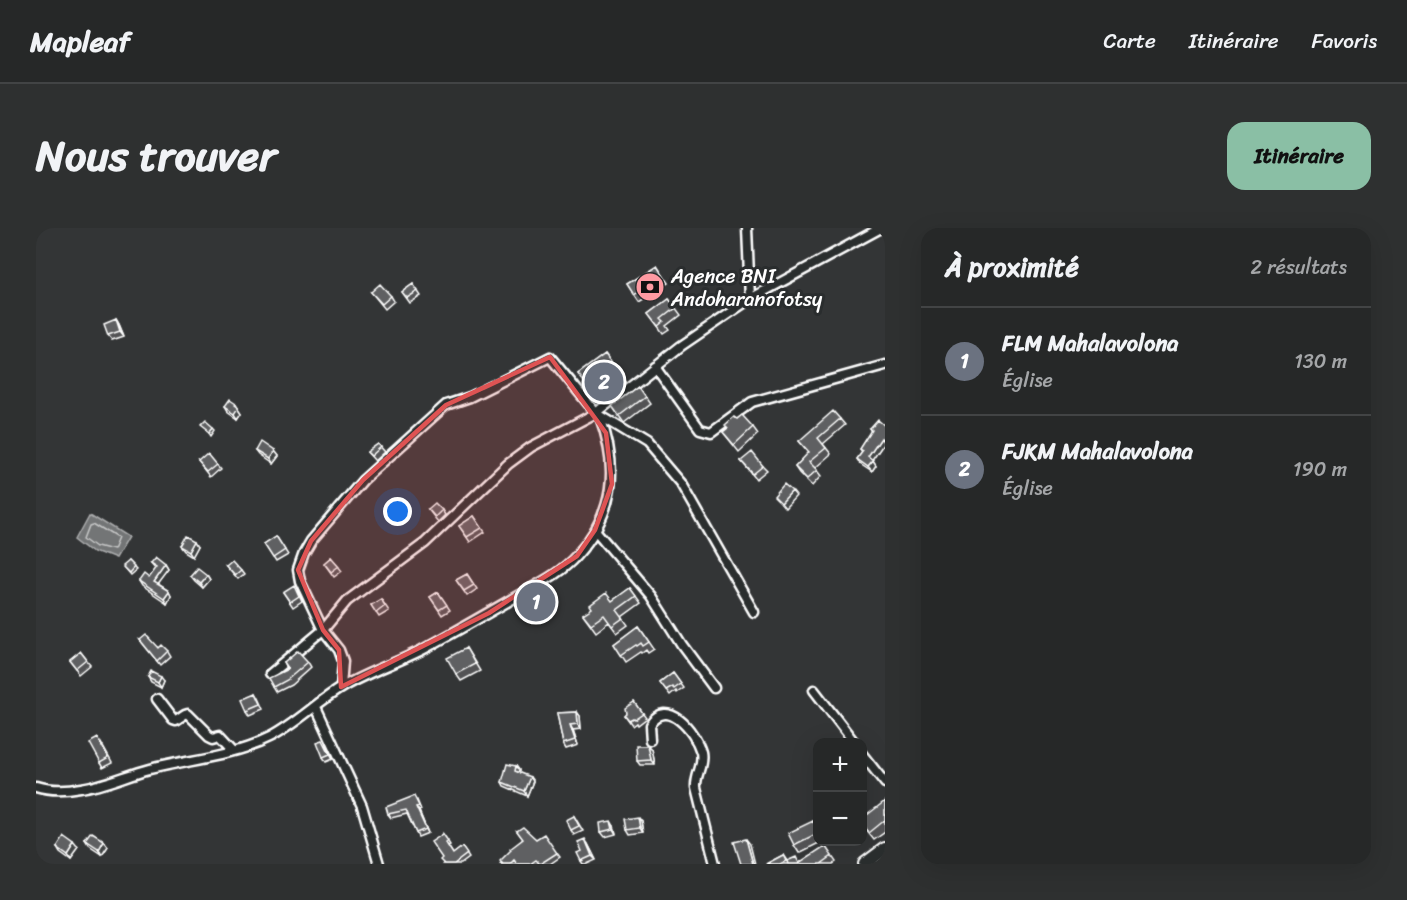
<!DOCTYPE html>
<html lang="fr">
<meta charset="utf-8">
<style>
:root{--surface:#262828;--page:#2e3030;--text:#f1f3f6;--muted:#a4a6a8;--line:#424445;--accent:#8abfa5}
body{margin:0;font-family:Sriracha,sans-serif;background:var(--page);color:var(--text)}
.controls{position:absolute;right:18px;bottom:18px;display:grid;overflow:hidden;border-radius:12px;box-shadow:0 6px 24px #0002}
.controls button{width:54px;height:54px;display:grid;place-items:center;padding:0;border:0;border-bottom:2px solid var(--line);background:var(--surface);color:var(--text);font:30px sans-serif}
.you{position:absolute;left:362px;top:284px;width:21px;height:21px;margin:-15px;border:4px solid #fff;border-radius:50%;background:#1a73e8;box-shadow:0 0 0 9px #1a73e833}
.badge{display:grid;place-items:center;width:39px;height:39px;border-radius:50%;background:var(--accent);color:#fff;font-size:20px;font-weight:700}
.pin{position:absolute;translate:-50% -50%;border:3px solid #fff;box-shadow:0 2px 6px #0006}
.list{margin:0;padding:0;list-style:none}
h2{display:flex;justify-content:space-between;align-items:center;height:78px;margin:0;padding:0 24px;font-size:26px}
h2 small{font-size:20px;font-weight:400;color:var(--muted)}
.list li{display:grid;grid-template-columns:39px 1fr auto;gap:18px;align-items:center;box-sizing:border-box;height:108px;padding:0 24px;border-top:2px solid var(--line)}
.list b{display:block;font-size:22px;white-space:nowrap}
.list p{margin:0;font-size:20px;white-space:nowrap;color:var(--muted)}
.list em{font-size:20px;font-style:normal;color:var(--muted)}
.map{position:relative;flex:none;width:849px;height:636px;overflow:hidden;border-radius:18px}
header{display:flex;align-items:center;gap:36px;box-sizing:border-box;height:84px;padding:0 30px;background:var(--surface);border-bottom:2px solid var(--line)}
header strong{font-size:28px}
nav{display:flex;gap:33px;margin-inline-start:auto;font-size:21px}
.intro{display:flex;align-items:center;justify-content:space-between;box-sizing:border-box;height:144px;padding:0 36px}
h1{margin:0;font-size:42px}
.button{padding:15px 27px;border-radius:18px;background:var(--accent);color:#111;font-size:21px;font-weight:700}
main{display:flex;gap:36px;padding:0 36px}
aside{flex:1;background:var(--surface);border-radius:18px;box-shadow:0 6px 24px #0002}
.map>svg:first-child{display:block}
.water{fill:#737576;stroke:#abacad;stroke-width:1.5}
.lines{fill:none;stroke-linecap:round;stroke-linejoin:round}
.shore{stroke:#c7c8c8;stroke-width:1.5}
.minor-casing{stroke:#fff;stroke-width:13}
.primary-casing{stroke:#fff;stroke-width:16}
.minor{stroke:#2a2d2e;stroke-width:8}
.primary{stroke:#2a2d2e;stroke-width:12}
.wall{fill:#525354;stroke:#fff;stroke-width:1.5}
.shaded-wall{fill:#424445;stroke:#fff;stroke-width:1.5}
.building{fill:#5f6162;stroke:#fff;stroke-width:1.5}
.marked{fill:#de5353;fill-opacity:0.2;stroke:#de5353;stroke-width:4.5;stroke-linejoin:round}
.labels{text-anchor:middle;stroke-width:6;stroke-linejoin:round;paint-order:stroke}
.poi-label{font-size:20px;fill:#fff;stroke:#2a2d2e;text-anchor:start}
</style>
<header>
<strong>Mapleaf</strong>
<nav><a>Carte</a><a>Itinéraire</a><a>Favoris</a></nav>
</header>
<div class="intro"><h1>Nous trouver</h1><a class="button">Itinéraire</a></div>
<main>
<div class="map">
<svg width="849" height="636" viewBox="0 0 849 636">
<rect width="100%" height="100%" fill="#333536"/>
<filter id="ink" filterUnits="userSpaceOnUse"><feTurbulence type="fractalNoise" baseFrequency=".0167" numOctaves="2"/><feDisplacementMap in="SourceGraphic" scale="12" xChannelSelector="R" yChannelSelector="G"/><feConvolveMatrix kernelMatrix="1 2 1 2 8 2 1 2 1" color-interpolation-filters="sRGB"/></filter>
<g filter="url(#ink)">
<!-- water -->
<path class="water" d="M54 285 92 309 79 331 59 323 41 309Z"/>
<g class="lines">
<!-- shore -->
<path class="shore" d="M58 295 82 310 77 322 62 318 50 309 55 296Z"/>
<!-- minor casing -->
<g class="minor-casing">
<path id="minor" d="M711 0 714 71
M619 138 664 201 675 204 716 174 849 137
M559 302 615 368 646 417 678 460
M234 446 287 402 311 373 389 315 472 236 495 219 560 185 645 118 714 71 845 0
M305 459 307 433 303 422 287 402 264 353 262 342 268 325 275 313 327 252 410 177 434 169 514 129 560 185 611 216 645 256 718 384
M778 462 818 514
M121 471 137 492 140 493 149 487 152 486 173 507 177 509 184 507 198 522
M280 479 326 578 343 636
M614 511 613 496C631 469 659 503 665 524 668 537 659 547 660 560L679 636
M826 526 849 555
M0 560C15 565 29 564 45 561 68 558 91 547 114 541 153 531 197 528 233 510 260 496 282 473 308 458 332 444 360 435 386 422 419 404 452 385 485 366 504 355 525 345 540 328 579 285 583 241 564 189"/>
</g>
<!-- primary casing -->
<g class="primary-casing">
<path id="primary" d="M829 636 849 621"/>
</g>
<!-- minor -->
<use href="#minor" class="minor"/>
<!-- primary -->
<use href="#primary" class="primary"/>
</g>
<!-- wall -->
<path class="wall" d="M621 37 633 55 603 74 591 56Z
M377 56 385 68 374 75 366 64Z
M335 64 355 68 358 73 349 81Z
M633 71 645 87 631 98 634 102 628 106 613 86Z
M80 92 83 97 88 109 76 113 72 108Z
M569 126 589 154 563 174 542 146Z
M602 158 614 175 588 195 576 178Z
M200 175 206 184 202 190 192 183 189 178Z
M701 191 717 199 722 206 703 224 687 204Z
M804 191 809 197 787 216 795 226 779 240 785 248 776 258 763 245 759 239 773 225 763 213Z
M849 198V215H848L836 232 840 238 836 244 824 236 821 231 826 224 824 221 836 203 834 201Z
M342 216 349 224 339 233 331 224Z
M219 223H237L241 228 235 236 222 227Z
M705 233 727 238 731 242 720 251Z
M163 234 182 236 185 240 175 249Z
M392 281 406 282 409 287 402 294Z
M438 288 449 304 434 314 423 298Z
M240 308 252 327 240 334 228 316Z
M164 317 158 328 150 323 146 318Z
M295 329 306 343 298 349 288 335Z
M92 333 100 342 94 347 88 340Z
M115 335 130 337 133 342 122 356 133 363 135 367 131 375 106 358 103 353 113 350 120 341Z
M190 337 205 342 208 346 202 351Z
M170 346 173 351 166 359 158 352 154 347Z
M431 346 441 361 431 368 420 352Z
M503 357 514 373 492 386 482 371Z
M594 360 605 375 586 389 592 397 581 405 573 394 560 404 547 386 576 373Z
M261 362 266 373 257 379 247 364Z
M402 364 414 382 406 387 394 369Z
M345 371 353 383 343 389 335 377Z
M602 398 618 421 612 425 610 422 606 425 605 424 590 434 578 416Z
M104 412 131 423 134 428 124 437Z
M430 420 444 443 425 453 420 446Z
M45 425 56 439 45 448 34 434Z
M272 434 275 439 255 457 241 464 238 459 251 441 248 435Z
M637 445 648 460 641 465 640 463 634 468 624 455Z
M112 449 128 452 125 459 115 454Z
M220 465 223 470 228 481 214 487 211 482Z
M598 474 609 489 600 496 599 494 595 497 588 487 590 485Z
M541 484 544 488 545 501 537 502 542 517 530 521 527 516 521 485Z
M65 515 76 535 66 540 63 535Z
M290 517 297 531 290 534 287 529Z
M612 517 616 521 619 537H604L601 533Z
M480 538 483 542V545L497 553 491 568 468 558 466 554Z
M381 572 385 582 383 583 392 605 382 609 380 605 371 586 355 590 352 586Z
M849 573V604L838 612 826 597Z
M538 588 547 603 538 607 535 602Z
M605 593 607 605 594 607 591 602Z
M777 593 782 600V614H785L763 625 758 617Z
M578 598 580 606 569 609 565 604Z
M481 603 500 611 521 625 524 629 514 636H464L487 611Z
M407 606 414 617 412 618 417 626 426 619 433 630 425 636H407L406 630Z
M68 615 72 620 66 629 54 621 51 616Z
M552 616 560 632 551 636H547L545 633 546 623Z
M789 618 800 634 797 636H730L747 627 751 633 764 635Z
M21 620 43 622 35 633 24 625Z"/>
<!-- shaded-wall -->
<path class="shaded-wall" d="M80 92 83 97 88 109 84 104Z
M200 175 206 184 202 190 199 185V176Z
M177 201 179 203 175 209 173 206Z
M845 210 848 215 835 234 832 229Z
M237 223 241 228 235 236 232 231Z
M837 233 840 238 836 244 832 239Z
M756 263 760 268 749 280 745 275Z
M161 312 164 317 158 328 155 323Z
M130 337 133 342 121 358 118 354Z
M170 346 173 351 166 359 163 354Z
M133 363 135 367 131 375 128 370Z
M125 448 128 452 125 459 122 454Z
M541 484 544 488 545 501 542 496Z
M534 497 537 502 542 517 539 512Z
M612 517 616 521 619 537 615 532Z
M480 538 483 542 482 548 479 543Z
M494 549 497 553 491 568 488 563Z
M380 579 383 583 392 605 390 601Z
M602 589 605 593 607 605 604 600Z
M575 593 578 598 580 606 577 601Z
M549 611 552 616 560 632 556 628Z
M710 611 714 616 719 636H717Z
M68 615 72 620 66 629 63 624Z
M39 617 43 622 35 633 32 628Z"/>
<!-- building -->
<path class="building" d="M621 37 628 48 598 67 591 56Z
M344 56 355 68 346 76 335 64Z
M377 56 382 63 371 70 366 64Z
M633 71 640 80 626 91 629 94 623 99 613 86Z
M80 92 84 104 72 108 68 97Z
M569 126 584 147 558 167 542 146Z
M602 158 609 168 583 188 576 178Z
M194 171 200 175 199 176 203 179 199 185 189 178Z
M797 183 804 191 782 210 790 220 773 234 781 242 771 251 759 239 773 224 763 213Z
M706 187 717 199 698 217 687 204 692 200 689 197 698 189 701 191Z
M842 192 849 198V208L846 211 845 210 832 229 837 233 832 239 821 231 827 223 824 221 836 202 834 201Z
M169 194 177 201 173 206 164 199Z
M224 214 237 223 232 231 219 223Z
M342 216 345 219 335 228 331 224Z
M716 224 727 238 717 246 705 233Z
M173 225 182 236 172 244 163 234Z
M748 256 756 263 745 275 738 268Z
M399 275 406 282 399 289 392 281Z
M438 288 446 300 431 309 423 298Z
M152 307 161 312 155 323 146 318Z
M240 308 249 322 237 330 228 316Z
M120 329 130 337 118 354 133 363 128 370 103 353 108 346 113 350 121 339 115 335Z
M295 329 303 338 295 344 288 335Z
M196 332 205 342 199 347 190 337Z
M92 333 98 339 93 345 86 338Z
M161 339 170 346 163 354 154 347Z
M431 346 438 357 428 363 420 352Z
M258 357 263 368 254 374 247 364Z
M503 357 510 368 489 381 482 371Z
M594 360 600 368 581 382 587 390 576 398 568 387 555 396 547 386 556 380 554 377 570 365 576 373Z
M402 364 411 377 403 382 394 369Z
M345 371 349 378 340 385 335 377Z
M602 398 613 414 607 418 605 415 601 418 600 417 585 427 578 416Z
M110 407 122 420 125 417 131 423 121 433 104 412Z
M430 420 439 436 420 446 411 430Z
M262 423 272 434 251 452 238 459 233 450 252 441 248 435Z
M45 425 52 434 41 443 34 434Z
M115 443 125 448 122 454 112 449Z
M637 445 645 456 638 461 637 459 630 463 624 455Z
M220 465 225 476 211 482 206 471Z
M598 474 606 485 597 491 596 490 592 492 588 487 590 485 589 480Z
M541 484 542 496 534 497 539 512 527 516 521 485Z
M61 510 72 530 63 535 52 515Z
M287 512 294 526 287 529 281 514Z
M600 517H612L615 532 601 533Z
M471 536 480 538 479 543 494 549 488 563 466 554Z
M378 568 383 578 380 579 390 601 380 605 370 582 352 586 350 579Z
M849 573V592L833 605 826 596V591Z
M538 588 543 598 535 602 530 592Z
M602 589 604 600 591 602 589 591Z
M575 593 577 601 565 604 564 595Z
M777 593 782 602V605L758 617 752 605Z
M487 599 500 611 508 606 521 625 504 636 500 632 494 636H481L478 632 474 636H464L466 635 464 633 475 622 474 621 487 611 481 603Z
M407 606 412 613 410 615 417 626 426 619 431 626 418 636H408L404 632 406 630 395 614Z
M57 608 68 615 63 624 51 616Z
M28 609 39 617 32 628 21 620Z
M549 611 556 628 545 633 541 625 546 623 542 614Z
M710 611 717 636H705L698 614Z
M789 618 796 628 785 636H752L751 633 760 629 763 635Z
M747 627 750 633 744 636H730Z"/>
</g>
<!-- marked area -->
<path class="marked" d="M514 129 570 205 576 256 559 302 541 328 453 385 305 459 303 422 287 402 262 342 275 313 327 252 410 177Z"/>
<!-- icons -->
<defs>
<g id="bank-disc" transform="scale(1.5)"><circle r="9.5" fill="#ff9aa2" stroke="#2a2d2e"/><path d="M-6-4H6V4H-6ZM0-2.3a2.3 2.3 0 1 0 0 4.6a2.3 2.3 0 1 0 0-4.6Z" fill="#111"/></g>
</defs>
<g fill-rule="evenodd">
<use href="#bank-disc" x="614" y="59"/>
</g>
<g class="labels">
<!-- poi labels -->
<g class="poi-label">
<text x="635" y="55">Agence BNI<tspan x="635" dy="23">Andoharanofotsy</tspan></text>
</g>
</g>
</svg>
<div class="controls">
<button>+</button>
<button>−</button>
</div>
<div class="you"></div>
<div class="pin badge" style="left:500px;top:374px;background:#6b7280">1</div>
<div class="pin badge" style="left:568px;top:154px;background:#6b7280">2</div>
</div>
<aside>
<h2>À proximité<small>2 résultats</small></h2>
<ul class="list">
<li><span class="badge" style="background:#6b7280">1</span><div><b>FLM Mahalavolona</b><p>Église</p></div><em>130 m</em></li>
<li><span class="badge" style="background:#6b7280">2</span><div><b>FJKM Mahalavolona</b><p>Église</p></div><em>190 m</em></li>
</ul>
</aside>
</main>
